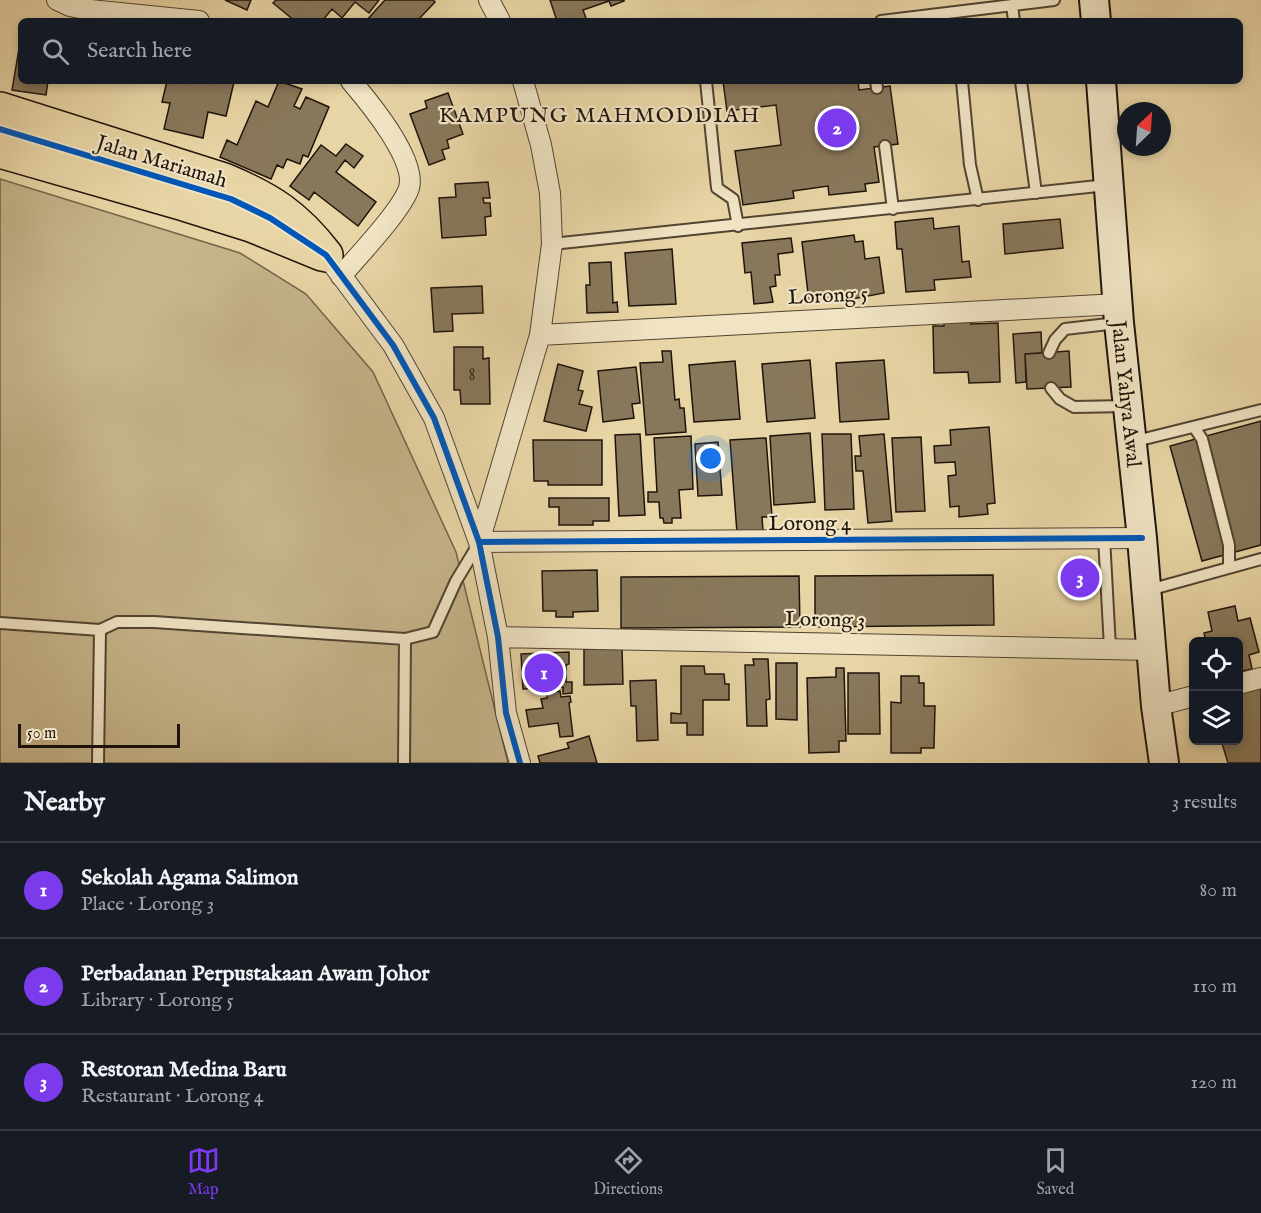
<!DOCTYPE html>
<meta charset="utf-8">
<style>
:root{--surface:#171b24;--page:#242831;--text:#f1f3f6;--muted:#9ea1a6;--line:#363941;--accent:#7c3aed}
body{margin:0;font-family:"IM FELL English",serif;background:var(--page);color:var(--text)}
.controls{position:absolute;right:18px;bottom:18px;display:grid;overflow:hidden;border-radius:9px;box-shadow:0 3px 9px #0003}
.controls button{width:54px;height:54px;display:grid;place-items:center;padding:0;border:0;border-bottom:2px solid var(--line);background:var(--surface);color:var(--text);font:30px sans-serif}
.compass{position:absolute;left:1117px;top:102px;width:54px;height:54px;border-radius:50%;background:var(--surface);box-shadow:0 3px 9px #0003;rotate:25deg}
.scale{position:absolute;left:18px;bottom:15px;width:162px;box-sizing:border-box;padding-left:6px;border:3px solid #1f140b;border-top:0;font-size:16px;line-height:21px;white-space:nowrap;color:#1f140b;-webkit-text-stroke:4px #f0e4c4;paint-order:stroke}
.you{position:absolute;left:711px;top:459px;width:21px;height:21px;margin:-15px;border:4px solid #fff;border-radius:50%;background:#1a73e8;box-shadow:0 0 0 9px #1a73e833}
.badge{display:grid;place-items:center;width:39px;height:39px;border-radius:50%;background:var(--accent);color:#fff;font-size:20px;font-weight:700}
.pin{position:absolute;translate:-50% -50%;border:3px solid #fff;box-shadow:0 2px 6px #0006}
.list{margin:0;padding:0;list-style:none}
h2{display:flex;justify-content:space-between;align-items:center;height:78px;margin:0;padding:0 24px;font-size:26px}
h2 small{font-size:20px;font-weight:400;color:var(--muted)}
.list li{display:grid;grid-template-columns:39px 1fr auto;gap:18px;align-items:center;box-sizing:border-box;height:96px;padding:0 24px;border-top:2px solid var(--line)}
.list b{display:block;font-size:22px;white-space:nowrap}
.list p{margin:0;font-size:20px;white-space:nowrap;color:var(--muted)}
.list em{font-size:20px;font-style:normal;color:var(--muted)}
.icon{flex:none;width:33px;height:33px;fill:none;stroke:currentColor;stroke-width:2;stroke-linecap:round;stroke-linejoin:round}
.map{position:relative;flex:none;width:1261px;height:763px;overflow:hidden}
.search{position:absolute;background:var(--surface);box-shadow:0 3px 9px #0003;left:18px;right:18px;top:18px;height:66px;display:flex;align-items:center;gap:15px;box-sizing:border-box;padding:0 21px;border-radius:9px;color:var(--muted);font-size:22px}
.sheet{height:366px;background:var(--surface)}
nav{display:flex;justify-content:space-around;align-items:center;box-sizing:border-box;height:84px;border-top:2px solid var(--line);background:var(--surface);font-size:16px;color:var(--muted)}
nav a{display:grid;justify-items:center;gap:3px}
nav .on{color:var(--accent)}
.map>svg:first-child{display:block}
.green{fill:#c6b48b;stroke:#72644b;stroke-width:1.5}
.building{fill:#88785b;stroke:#1f140b;stroke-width:1.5}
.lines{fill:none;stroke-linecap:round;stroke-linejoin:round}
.lane-casing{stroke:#514432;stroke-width:14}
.street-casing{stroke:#514432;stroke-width:22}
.secondary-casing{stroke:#1f140b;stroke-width:32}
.highway-casing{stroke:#1f140b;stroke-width:36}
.lane{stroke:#f0e4c4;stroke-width:10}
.street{stroke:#f0e4c4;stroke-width:20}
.secondary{stroke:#f0e4c4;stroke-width:28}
.highway{stroke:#e8d5a5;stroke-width:33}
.cycleway-casing{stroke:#f0e4c4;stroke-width:10}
.cycleway{stroke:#0057b8;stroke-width:6}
.labels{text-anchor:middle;stroke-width:4.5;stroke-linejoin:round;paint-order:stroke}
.number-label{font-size:18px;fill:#392d1f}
.street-label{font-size:21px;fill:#1f140b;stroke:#f0e4c4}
.neighbourhood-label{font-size:22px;letter-spacing:1.5px;fill:#1f140b;stroke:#f0e4c4}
</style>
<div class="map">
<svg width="1261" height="763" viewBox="0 0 1261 763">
<rect width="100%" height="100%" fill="#e8d5a5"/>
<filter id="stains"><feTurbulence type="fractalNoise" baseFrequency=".00333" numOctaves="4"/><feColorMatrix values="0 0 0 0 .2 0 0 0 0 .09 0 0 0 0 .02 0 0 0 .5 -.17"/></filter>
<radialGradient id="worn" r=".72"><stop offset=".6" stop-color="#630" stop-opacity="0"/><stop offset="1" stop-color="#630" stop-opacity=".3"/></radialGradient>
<!-- green -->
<path class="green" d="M0 179 240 253 306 294 373 372 456 552 508 763H0Z"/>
<!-- building -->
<path class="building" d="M225 0H251L247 10Z
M276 0H379L369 13 355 2 342 18 332 9 322 21H295L273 3Z
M385 0H433L435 2 417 21H366Z
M550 0H624V1L611 6 609 1 583 10 587 21H557Z
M21 37V81H48L46 95 12 90Z
M167 81 234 82 226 116 208 112 203 138 164 129 170 103 162 102Z
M279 81 302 89 294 106 300 109 306 97 329 107 308 157 303 155 300 164 287 159 283 168 277 165 271 179 220 157 227 140 237 145 256 101 268 107Z
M723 81H858L859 90 890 86 898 144 874 147 879 182 865 184 866 191 829 195 828 186 793 191 794 198 743 205 735 151 781 145 776 105 727 111Z
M448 93 463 134 447 140 449 148 442 150 445 159 429 165 410 114 427 108 425 101Z
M346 144 363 156 354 168 345 160 336 172 376 202 358 226 314 192 309 200 290 186 321 145 336 156Z
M488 182 490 198H483L484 203H490L491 216 485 217 486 235 442 238 439 198 456 197 455 184Z
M933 218 934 229 959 226 962 262 969 261 971 277 934 280 935 290 906 292 902 249H897L895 222Z
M1060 219 1063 248 1005 254 1003 224Z
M854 235 855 242 863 241 865 259 879 257 884 293 842 301 841 298 809 302 802 242Z
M791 238 793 252 778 254 780 275H775L776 286 770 287 773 302 754 304 751 272 745 273 742 243Z
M672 249 676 304 629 306 625 253Z
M611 262 613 303 617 302 618 312 587 313 586 285H590L589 263Z
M482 286 483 313 452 314 453 331 434 332 431 288Z
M971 315V324L998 323 1000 382 969 383 968 372 934 373 933 326H944V316Z
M1041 332 1042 353 1025 354 1026 382 1016 383 1013 334Z
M454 347H483V359L489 358 490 404H461L460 390H454Z
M662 351H671L675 400 679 399 680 408H684L686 432 646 435 640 363 663 362Z
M1069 351 1071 387 1027 389 1025 354Z
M810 360 815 418 767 422 762 364Z
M884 360 889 419 840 422 836 363Z
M735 361 740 419 694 422 689 365Z
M558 364 583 371 578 390 583 391 579 404 592 407 586 431 544 421Z
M636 367 640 403 632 404 634 418 603 422 598 371Z
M1261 421V545L1202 561 1170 446Z
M989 427 995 503 987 504 988 514 959 517V506L950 507 948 476 956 475 955 462 935 463 934 446 951 445 950 430Z
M810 433 815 502 774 505 770 436Z
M640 434 645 515 619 516 615 435Z
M822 434H851L854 509 825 510Z
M884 434 892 521 868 523 863 471H856L855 456H861L859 436Z
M691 436 693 489 679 490 681 518H672V523H664L663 518H660L659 502H648V492H657L654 438Z
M921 437 925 511 896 512 892 438Z
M766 438 772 517H762L763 531 737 533 730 440Z
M533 440H602V485H548V481H534Z
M718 442 722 495 698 496 695 444Z
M549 498H609V521H593V525H559V507H549Z
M597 570 598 611 573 612V617H556V611H543L542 571Z
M993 575 994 625 815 627V576Z
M799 576 800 627 621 628V577Z
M1235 606 1238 621 1250 618 1259 652 1249 655 1252 669 1238 672V642H1206L1204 633 1212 631 1208 612Z
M622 648 623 684 584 685V649Z
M569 652V664L566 665V682H572V693L563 694V687L523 689 521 654Z
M753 659H768L770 699 766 700 767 726H747L745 665H754Z
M776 663H797V720L776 719Z
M681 666H704L705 674H724L725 684H729V700H703V735H687V723H671V713L681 714Z
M836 668H844L846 741H839V752L809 753 807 678 836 677Z
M848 673H879L880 734H848Z
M901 676H919V683H924V706H935L934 748H921V753H891V702L901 703Z
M656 680 658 740 637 741 636 706H631L630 681Z
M1261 688V763H1228L1221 740H1238V694Z
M560 691 561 697 570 696 571 702 569 703 573 736 560 737 558 723 529 727 526 710 543 708 541 699 547 698V693Z
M589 736 597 763H540L538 756 569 748 567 743Z"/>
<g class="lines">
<!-- lane casing -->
<g class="lane-casing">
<path id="lane" d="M1012 5 1014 21
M881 21 1054 0
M706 81 717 188 733 199 738 226
M876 81 877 88
M962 81 970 165 978 200
M1021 81 1036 193
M885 146 893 209
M552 244 1107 185
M1049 353 1055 340 1065 329 1117 323
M1051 388 1060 399 1074 407 1127 406
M1194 427 1202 439 1229 545V568
M1132 442 1261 410
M1104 537 1110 648
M1149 590 1261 559
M0 623 100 630
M98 763 100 630 117 622H154L405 639 433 632 456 581 479 543
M404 763 405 639"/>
</g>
<!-- street casing -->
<g class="street-casing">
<path id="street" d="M57 0 70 6 90 10 199 21
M489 0 500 21
M0 129 213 193
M317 250 326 255 393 345 434 418 479 542 498 637 506 713 520 763
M341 276C358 256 402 210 409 188 417 160 369 102 351 81
M540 335 1118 304
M479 542 1142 538
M479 542 540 335 552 244 550 193 541 145 523 81
M498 637 1152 650
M1238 684 1261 678
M1156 706 1194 696"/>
</g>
<!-- secondary casing -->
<g class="secondary-casing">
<g id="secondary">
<path d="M1094 0 1096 21"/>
<path id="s1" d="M1101 81 1119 323 1142 538 1156 706 1164 763"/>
</g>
</g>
<!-- highway casing -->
<g class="highway-casing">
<path id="highway" d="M0 109 224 180C270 199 296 216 326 255
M0 151 184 204 251 225 322 254"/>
</g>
<!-- lane -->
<use href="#lane" class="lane"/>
<!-- street -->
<use href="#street" class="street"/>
<!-- secondary -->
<use href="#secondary" class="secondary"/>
<!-- highway -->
<use href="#highway" class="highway"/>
<!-- cycleway casing -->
<g class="cycleway-casing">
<path id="cycleway" d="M0 129 231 199 270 218 326 255 393 345 434 418 479 542 498 637 506 713 520 763
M479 542 1142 538"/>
</g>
<!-- cycleway -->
<use href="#cycleway" class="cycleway"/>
</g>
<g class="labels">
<!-- number labels -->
<g class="number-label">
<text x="472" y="380">8</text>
</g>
<!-- street labels -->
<g class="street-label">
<text transform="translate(162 161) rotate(17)" y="7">Jalan Mariamah</text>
<text transform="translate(828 295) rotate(-3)" y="7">Lorong 5</text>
<text dy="7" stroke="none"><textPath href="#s1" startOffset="314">Jalan Yahya Awal</textPath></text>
<text x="810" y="530">Lorong 4</text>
<text transform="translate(825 619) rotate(1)" y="7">Lorong 3</text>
</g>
<!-- neighbourhood labels -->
<g class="neighbourhood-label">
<text x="600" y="122">KAMPUNG MAHMODDIAH</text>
</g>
</g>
<rect width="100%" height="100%" filter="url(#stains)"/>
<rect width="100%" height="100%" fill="url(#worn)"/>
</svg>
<div class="controls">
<button><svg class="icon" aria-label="locate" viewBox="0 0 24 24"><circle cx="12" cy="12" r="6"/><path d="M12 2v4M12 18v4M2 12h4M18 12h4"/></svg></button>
<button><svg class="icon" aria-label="layers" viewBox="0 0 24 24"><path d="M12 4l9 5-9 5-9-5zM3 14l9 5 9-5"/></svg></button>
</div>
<svg class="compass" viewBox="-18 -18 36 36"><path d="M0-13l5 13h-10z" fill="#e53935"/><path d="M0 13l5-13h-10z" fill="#9ea1a6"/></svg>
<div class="scale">50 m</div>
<div class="you"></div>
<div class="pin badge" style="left:544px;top:673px">1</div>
<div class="pin badge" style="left:837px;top:128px">2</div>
<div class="pin badge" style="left:1080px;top:578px">3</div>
<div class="search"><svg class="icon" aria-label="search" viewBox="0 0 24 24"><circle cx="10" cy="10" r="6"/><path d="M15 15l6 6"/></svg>Search here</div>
</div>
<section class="sheet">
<h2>Nearby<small>3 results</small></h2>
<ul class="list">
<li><span class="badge">1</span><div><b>Sekolah Agama Salimon</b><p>Place · Lorong 3</p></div><em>80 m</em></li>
<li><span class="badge">2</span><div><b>Perbadanan Perpustakaan Awam Johor</b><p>Library · Lorong 5</p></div><em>110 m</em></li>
<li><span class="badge">3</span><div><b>Restoran Medina Baru</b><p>Restaurant · Lorong 4</p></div><em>120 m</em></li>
</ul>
</section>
<nav>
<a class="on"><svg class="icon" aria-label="map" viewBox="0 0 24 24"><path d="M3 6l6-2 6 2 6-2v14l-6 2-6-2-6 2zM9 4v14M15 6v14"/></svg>Map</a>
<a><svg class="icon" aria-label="directions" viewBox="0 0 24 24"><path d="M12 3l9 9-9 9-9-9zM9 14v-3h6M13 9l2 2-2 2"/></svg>Directions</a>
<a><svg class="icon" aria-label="saved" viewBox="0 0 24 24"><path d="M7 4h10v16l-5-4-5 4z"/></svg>Saved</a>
</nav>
